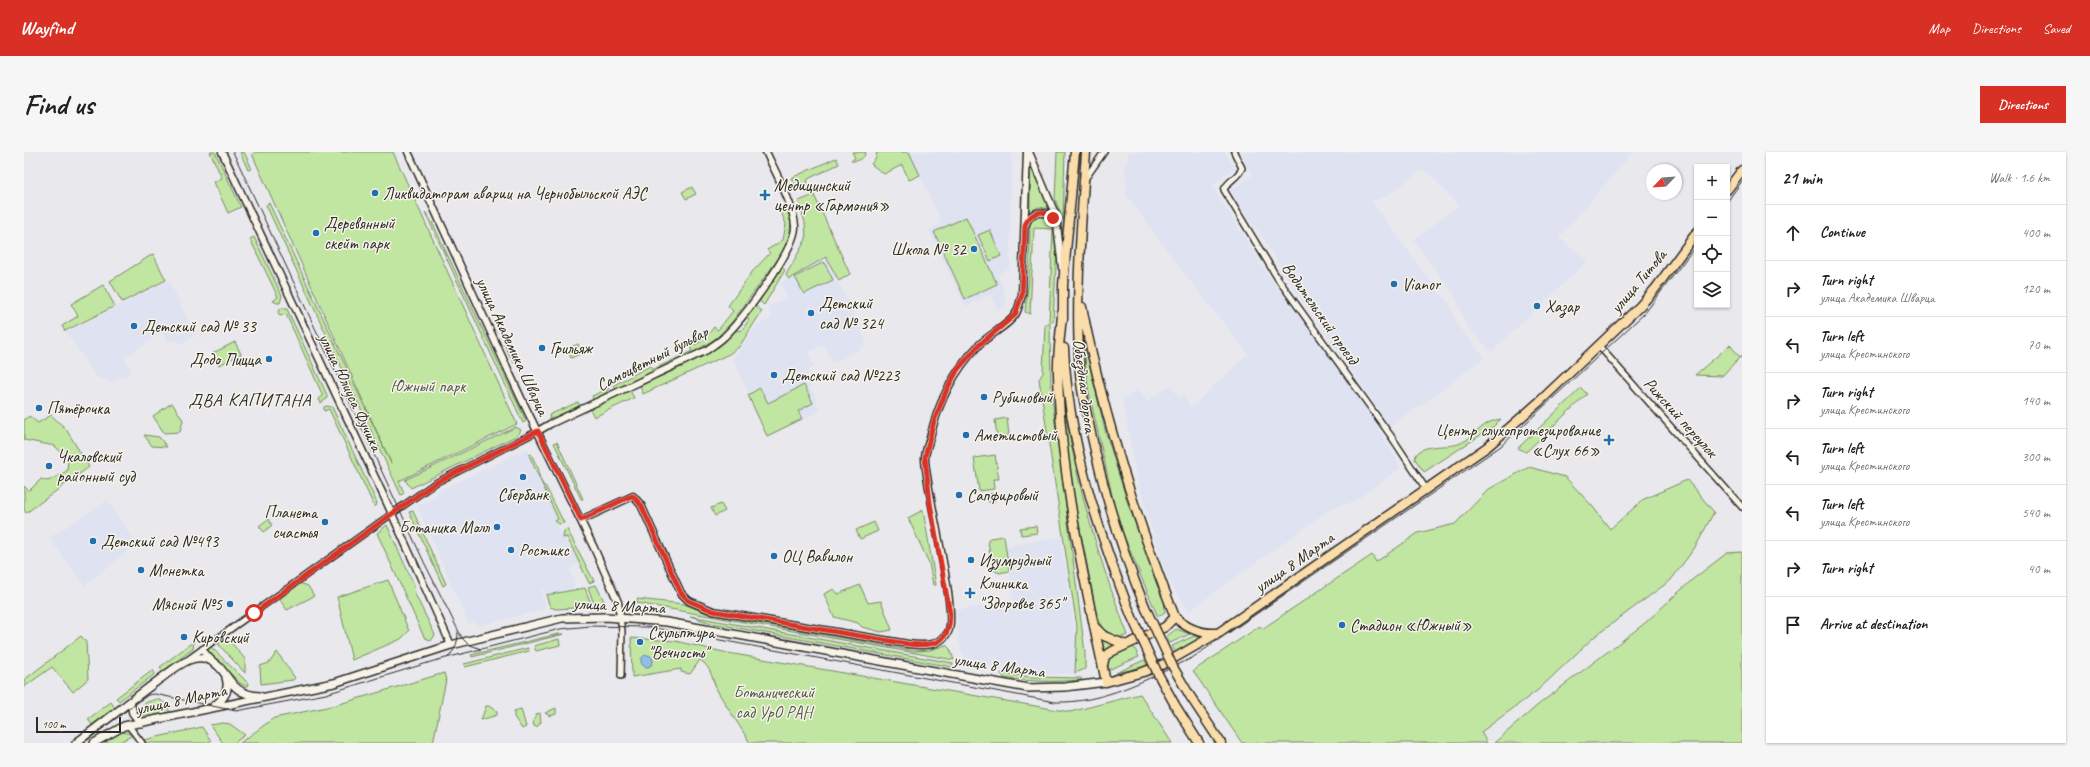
<!DOCTYPE html>
<meta charset="utf-8">
<style>
:root{--surface:#fff;--page:#f6f6f6;--text:#202124;--muted:#757577;--line:#e0e0e0;--accent:#d93025}
body{margin:0;font-family:Caveat,sans-serif;background:var(--page);color:var(--text)}
.controls{position:absolute;right:12px;top:12px;display:grid;overflow:hidden;border-radius:0px;box-shadow:0 1px 3px #0004}
.controls button{width:36px;height:36px;display:grid;place-items:center;padding:0;border:0;border-bottom:1px solid var(--line);background:var(--surface);color:var(--text);font:20px sans-serif}
.compass{position:absolute;left:1622px;top:12px;width:36px;height:36px;border-radius:50%;background:var(--surface);box-shadow:0 1px 3px #0004;rotate:245deg}
.scale{position:absolute;left:12px;bottom:10px;width:85px;box-sizing:border-box;padding-left:4px;border:2px solid #2b2b2b;border-top:0;font-size:11px;line-height:14px;white-space:nowrap;color:#2b2b2b;-webkit-text-stroke:3px #f7f3e8;paint-order:stroke}
.stop{position:absolute;width:12px;height:12px;margin:-9px;border:3px solid #d93025;border-radius:50%;background:#fff}
.stop.end{background:#d93025;border-color:#fff;box-shadow:0 1px 4px #0008}
.list{margin:0;padding:0;list-style:none}
h2{display:flex;justify-content:space-between;align-items:center;height:52px;margin:0;padding:0 16px;font-size:17px}
h2 small{font-size:13px;font-weight:400;color:var(--muted)}
.list li{display:grid;grid-template-columns:26px 1fr auto;gap:12px;align-items:center;box-sizing:border-box;height:56px;padding:0 16px;border-top:1px solid var(--line)}
.list b{display:block;font-size:15px;white-space:nowrap}
.list p{margin:0;font-size:13px;white-space:nowrap;color:var(--muted)}
.list em{font-size:13px;font-style:normal;color:var(--muted)}
.icon{flex:none;width:22px;height:22px;fill:none;stroke:currentColor;stroke-width:2;stroke-linecap:round;stroke-linejoin:round}
.map{position:relative;flex:none;width:1718px;height:591px;overflow:hidden;border-radius:0px}
header{display:flex;align-items:center;gap:24px;box-sizing:border-box;height:56px;padding:0 20px;background:var(--accent);color:#fff}
header strong{font-size:19px}
nav{display:flex;gap:22px;margin-inline-start:auto;font-size:14px}
.intro{display:flex;align-items:center;justify-content:space-between;box-sizing:border-box;height:96px;padding:0 24px}
h1{margin:0;font-size:28px}
.button{padding:10px 18px;border-radius:0px;background:var(--accent);color:#fff;font-size:14px;font-weight:700}
main{display:flex;gap:24px;padding:0 24px}
aside{flex:1;background:var(--surface);border-radius:0px;box-shadow:0 1px 3px #0004}
.map>svg:first-child{display:block}
.built{fill:#dfe2f1}
.green{fill:#c1e6a1;stroke:#768866}
.water{fill:#90beea;stroke:#68839e}
.lines{fill:none;stroke-linecap:round;stroke-linejoin:round}
.minor-casing{stroke:#2b2b2b;stroke-width:8}
.tertiary-casing{stroke:#2b2b2b;stroke-width:9}
.secondary-casing{stroke:#2b2b2b;stroke-width:10}
.primary-casing{stroke:#2b2b2b;stroke-width:11}
.minor{stroke:#f7f3e8;stroke-width:5}
.tertiary{stroke:#f7f3e8;stroke-width:6}
.secondary{stroke:#f7f3e8;stroke-width:7}
.primary{stroke:#fbddab;stroke-width:8}
.tram{stroke:#2b2b2b;stroke-width:1}
.primary-bridge-casing{stroke:#2b2b2b;stroke-width:11;stroke-linecap:butt}
.primary-bridge{stroke:#fbddab;stroke-width:8}
.route{stroke:#d93025;stroke-width:5}
.poi-dot{fill:#1f6fb2;stroke:#f7f3e8;stroke-width:1.5}
.labels{text-anchor:middle;stroke-width:3;stroke-linejoin:round;paint-order:stroke}
.poi-label{font-size:17px;fill:#2b2b2b;stroke:#f7f3e8;text-anchor:start}
.street-label{font-size:17px;fill:#2b2b2b;stroke:#f7f3e8}
.park-label{font-size:17px;fill:#505a48;stroke:#f7f3e8}
.neighbourhood-label{font-size:18px;letter-spacing:1px;fill:#2b2b2b;stroke:#f7f3e8}
</style>
<header>
<strong>Wayfind</strong>
<nav><a>Map</a><a>Directions</a><a>Saved</a></nav>
</header>
<div class="intro"><h1>Find us</h1><a class="button">Directions</a></div>
<main>
<div class="map">
<svg width="1718" height="591" viewBox="0 0 1718 591">
<rect width="100%" height="100%" fill="#e9e9ed"/>
<filter id="ink" filterUnits="userSpaceOnUse"><feTurbulence type="fractalNoise" baseFrequency=".025" numOctaves="2"/><feDisplacementMap in="SourceGraphic" scale="8" xChannelSelector="R" yChannelSelector="G"/><feConvolveMatrix kernelMatrix="1 2 1 2 8 2 1 2 1" color-interpolation-filters="sRGB"/></filter>
<g filter="url(#ink)">
<!-- built -->
<path class="built" d="M885 0H988L986 116 974 122 982 145 981 154 974 159 966 143 941 155 905 78 918 71Z
M1104 0H1201L1211 16 1188 33V34L1246 126 1278 166 1346 262 1377 316 1329 350 1308 356 1165 459 1142 424 1136 403 1114 333 1098 247 1114 238 1124 249 1146 233 1155 245 1159 242 1167 255 1224 202 1169 133 1102 43 1101 13 1103 10Z
M1213 0H1609L1535 86 1564 109 1467 200 1442 173 1430 142 1389 88 1434 54 1407 23 1398 18 1361 45 1351 48 1346 47 1414 139 1425 151 1434 174 1461 205 1409 245 1366 274 1263 126 1239 86 1205 39 1229 23Z
M802 105 842 188 840 195 809 211 802 197 797 194 784 200 790 214 785 217 783 229 797 259 743 284 708 205 711 204 732 174 748 166 743 155 763 145 757 131Z
M145 128 171 183 155 192 152 187 144 190 138 181 100 206 108 220 86 231 72 225 42 180Z
M503 297 534 367 531 369 539 386 542 385 556 411 545 417 550 428V437L522 443 520 437 518 438 521 454 519 458 453 474 450 470 444 471 393 354 414 344 412 340Z
M84 348 112 392 61 434 25 386Z
M1037 385 1057 522H1008L943 510 935 492 932 458 990 450 981 394Z"/>
<!-- green -->
<path class="green" d="M186 0H191L217 55 204 61 190 30 198 26Z
M216 0H220L228 17 224 18Z
M233 0H369L493 272 375 329 380 341 377 343 242 53 245 51 367 311 228 2Z
M828 0H842C839 8 835 9 827 9L831 6Z
M853 0H885L896 23 885 28 878 13 860 22 847 12 852 6Z
M1033 0H1041L1039 68 1031 47Z
M812 6 815 12 784 27 783 33 773 37 767 26Z
M1006 13 1026 57 1014 55 1006 60Z
M668 35 672 42 662 47 658 40Z
M790 43 826 122 815 129 802 105 765 127 762 123 782 87 781 71 775 49Z
M763 58C771 74 764 88 757 103L708 170 693 186 668 201 592 237 590 233 626 214 628 218 668 199 666 195 680 188 690 175 694 178 709 159 704 154 728 120 746 101 743 98 759 88 762 72 757 60Z
M401 60 408 70 502 269 499 271Z
M1017 63 1023 65 1028 69 1032 78 1033 94 1029 170H1025L1029 77 1010 76 1006 162 1001 160 1005 126 1006 71 1013 64Z
M942 65 973 132 941 147 910 80Z
M966 78 977 104 966 109 954 83Z
M230 85 258 144 256 151H253L249 149 254 145 226 87Z
M129 102 142 128 98 150 86 129Z
M800 110 809 128 780 142 771 125Z
M758 115 761 118 740 153 734 148Z
M79 133 91 154 41 179 38 174 54 164 47 152Z
M730 153 738 159 715 195 705 202 619 242 616 234C649 218 687 206 711 178L717 179 725 168 722 165Z
M257 156 263 157 303 243V246L297 251 295 247 299 244 262 162 256 164 254 160Z
M1021 172H1026L1027 239 1061 500V517L1051 521 1053 475 1015 227 1019 221Z
M1059 186 1081 278 1104 352 1140 448 1141 460 1134 465 1094 370 1064 236Z
M211 190 217 202 195 213 189 201Z
M484 190 494 210 490 211 480 192Z
M554 192 558 201 547 206 543 197Z
M1706 193 1716 205 1718 203V206L1716 205 1698 224 1671 223Z
M1037 227C1047 315 1072 401 1104 483 1086 491 1077 474 1072 460 1058 383 1039 306 1037 227Z
M780 233 789 251 774 259 778 267 743 284 724 243 736 236 744 251Z
M585 236 581 242 569 248 568 244Z
M1557 236 1563 242 1502 300 1494 296Z
M606 238 610 246 570 265 566 257Z
M554 250 556 254 526 267 525 263Z
M148 251 159 268 156 280 140 281 129 264Z
M302 254 308 255 353 351 352 354H350L305 257 300 259V255Z
M27 263 42 277 65 315 2 361 0 358V334L5 339 17 327 24 329 43 319 44 308 31 294 0 288V268L5 264 14 271Z
M983 266 985 283 973 285 971 268Z
M1477 267 1469 275 1400 320 1391 307 1392 303C1401 290 1423 297 1437 291 1452 284 1458 269 1477 267Z
M492 275 497 278 494 283 387 336 381 328Z
M120 283 135 285 143 295 128 294Z
M533 290 559 347H557L530 291Z
M507 302 515 318C514 324 517 332 522 335L540 371 535 372 531 369 534 367 505 303Z
M971 303 975 327H969L970 337 955 339 950 306Z
M1505 315 1541 325 1569 355 1586 377 1620 347 1663 328 1690 360 1672 394 1647 428 1570 485 1514 538 1457 580 1463 591H1218L1169 519 1236 474 1238 477 1348 403 1352 410 1394 381 1431 372 1465 337Z
M962.5 346a4.5 4.5 0 1 1 9 0a4.5 4.5 0 1 1-9 0Z
M697 352 701 359 691 364 687 356Z
M899 358 912 433H909L905 411 884 366Z
M389 359 422 432 419 434 385 360Z
M244 367 248 373 240 380 235 374Z
M850 370 854 379 836 387 832 378Z
M363 373 390 433 391 442 411 483 407 489 400 485 353 381Z
M1012 374 1013 381 997 383 996 376Z
M543 377 570 429 565 431 543 385 539 386 540 379Z
M980 384 985 419 975 421 968 417 964 389 966 386Z
M1718 400V591H1470L1514 553 1621 471 1669 427 1703 401Z
M364 428 385 479 377 487 328 508 313 445Z
M276 431 284 434 290 444 263 458 256 448 258 444Z
M572 433 580 449V453L577 455H571L564 435Z
M836 433 844 451 857 449 868 478 857 480 838 475 834 471 810 465 800 442 810 437 814 442Z
M561 436 568 455 532 457 526 455 522 443Z
M613 447 660 452 685 462 890 499 906 498 922 493 926 497 930 508 613 451Z
M666 464 929 511 928 515 687 471Z
M1152 477 1166 482 1146 491 1142 485Z
M534 482H540L448 505 447 503Z
M57 484 62 490 64 527 49 540 28 515 0 535V528Z
M1170 484 1179 485 1152 502 1148 494Z
M1077 485 1092 493 1080 499Z
M607 486 651 489 704 501 1046 560 1116 542 1148 591H726C716 574 704 557 694 540 688 529 688 515 676 508L666 522 657 520V517L608 525Z
M535 487 536 493 512 499 510 494Z
M205 488 221 507V521L194 492Z
M170 489 169 497 139 519 136 515Z
M1109 493 1115 505 1084 518V506Z
M186 494 224 531 223 535 216 531 182 497Z
M504 496 505 499 441 515 440 512Z
M253 500 271 526 269 528 237 532 236 514 245 511Z
M1121 508 1123 514 1092 521 1120 508Z
M129 518 131 522 95 549 92 546Z
M420 521 422 528 409 591H216L250 566 312 553Z
M977 521 1007 525 1057 526 1058 528C1031 530 1006 530 980 526Z
M133 547C142 550 144 554 146 562 131 565 124 569 113 557L123 550Z
M87 550 91 556 68 573 64 567Z
M462 554H465L473 560V563L457 568Z
M532 556V562L526 564 521 561Z
M497 557 502 575 498 577 490 565V559Z
M516 561 517 570 513 575 510 574 509 569 513 562Z
M199 571 206 572 221 583 210 591H199L186 573Z
M178 575 187 589 182 591H123L120 588Z
M95 580 104 581 109 583 94 591H79Z"/>
<!-- water -->
<path class="water" d="M617 509a6 6 0 1 1 12 0a6 6 0 1 1-12 0Z"/>
<g class="lines">
<!-- minor casing -->
<g class="minor-casing">
<path id="minor" d="M1210 0 1218 16C1214 26 1203 29 1200 38L1254 127 1367 284 1402 337
M1061 27 1080 0
M1575 194 1718 355
M596 465 598 479 597 524
M178 497 188 508
M166 506 411 331 514 279
M104 573 118 591"/>
</g>
<!-- tertiary casing -->
<g class="tertiary-casing">
<path id="tertiary" d="M198 0 363 351 427 493
M384 0 497 246 570 396 594 450 596 465
M1005 0 1032 64 1038 116
M1002 72C1006 61 1015 58 1026 63L1032 71
M514 279 526 272 683 198C688 194 695 190 700 185 718 168 772 97 771 74 770 54 751 19 742 0
M557 368 609 344 617 353 657 441 665 449 689 459 884 492C898 494 916 495 924 480 935 461 902 340 901 307 901 300 904 293 906 286 914 251 929 220 954 194 964 183 984 174 991 163 995 157 996 149 998 143L1003 0"/>
</g>
<!-- secondary casing -->
<g class="secondary-casing">
<path id="secondary" d="M106 550 109 561 117 571
M190 554C200 547 206 538 202 526
M52 591C79 571 105 550 132 530 142 523 153 513 165 508 170 506 177 505 183 507 206 515 202 543 236 544
M70 591 100 574 310 531 427 493 538 466 582 465 643 470 1004 536 1041 535 1082 530"/>
</g>
<!-- primary casing -->
<g class="primary-casing">
<path id="primary" d="M1062 0C1057 74 1051 147 1056 221 1057 241 1063 261 1067 281 1080 341 1098 400 1122 457
M1703 38 1718 18
M1058 155C1079 261 1111 364 1151 465 1163 477 1176 482 1193 481
M1038 161C1037 181 1033 202 1034 222 1036 322 1061 432 1082 530L1119 520 1140 512 1194 481 1463 295 1515 250 1616 154 1631 137 1673 80
M1039 167V133L1051 0
M1040 196C1044 288 1074 378 1107 463
M1070 474 1080 484 1102 493
M1079 513 1081 504 1089 499 1141 475 1151 465
M1166 544 1197 591
M1151 553 1175 591"/>
</g>
<!-- minor -->
<use href="#minor" class="minor"/>
<!-- tertiary -->
<use href="#tertiary" class="tertiary"/>
<!-- secondary -->
<use href="#secondary" class="secondary"/>
<!-- primary -->
<use href="#primary" class="primary"/>
<!-- tram -->
<path class="tram" d="M209 0 400 410 438 486 444 492 457 497
M1703 50 1718 29
M423 506C431 499 434 491 434 480
M58 591 124 543 131 542 212 559 302 542 410 509 536 477 566 474 623 475 642 478 1031 550C1078 552 1126 526 1168 506L1477 294 1621 161 1673 92"/>
<!-- primary-bridge casing -->
<g class="primary-bridge-casing">
<path id="primary-bridge" d="M1122 457 1149 515 1166 544
M1107 463 1134 522 1151 553"/>
</g>
<!-- primary-bridge -->
<use href="#primary-bridge" class="primary-bridge"/>
</g>
</g>
<g class="lines" filter="url(#ink)">
<!-- route -->
<path class="route" d="M230 461 411 331 514 279 557 368 605 345 609 344 617 353 657 441 665 449 689 459 884 492C909 495 926 492 926 462L906 351 901 305 910 269 923 237 934 217 955 193 991 163 998 143 1001 73C1006 61 1019 55 1029 66"/>
</g>
<!-- markers -->
<g class="poi-dot">
<circle cx="351" cy="41" r="4"/>
<path d="M739 37h4v4h4v4h-4v4h-4v-4h-4v-4h4z"/>
<circle cx="292" cy="81" r="4"/>
<circle cx="950" cy="97" r="4"/>
<circle cx="1370" cy="132" r="4"/>
<circle cx="1513" cy="154" r="4"/>
<circle cx="787" cy="161" r="4"/>
<circle cx="110" cy="174" r="4"/>
<circle cx="518" cy="196" r="4"/>
<circle cx="245" cy="207" r="4"/>
<circle cx="750" cy="223" r="4"/>
<circle cx="960" cy="245" r="4"/>
<circle cx="15" cy="256" r="4"/>
<circle cx="942" cy="283" r="4"/>
<path d="M1583 282h4v4h4v4h-4v4h-4v-4h-4v-4h4z"/>
<circle cx="25" cy="314" r="4"/>
<circle cx="499" cy="325" r="4"/>
<circle cx="935" cy="343" r="4"/>
<circle cx="301" cy="370" r="4"/>
<circle cx="473" cy="375" r="4"/>
<circle cx="69" cy="389" r="4"/>
<circle cx="487" cy="398" r="4"/>
<circle cx="750" cy="404" r="4"/>
<circle cx="947" cy="408" r="4"/>
<circle cx="117" cy="418" r="4"/>
<path d="M944 435h4v4h4v4h-4v4h-4v-4h-4v-4h4z"/>
<circle cx="206" cy="452" r="4"/>
<circle cx="1318" cy="473" r="4"/>
<circle cx="160" cy="485" r="4"/>
<circle cx="616" cy="490" r="4"/>
</g>
<g class="labels">
<!-- poi labels -->
<g class="poi-label">
<text x="750" y="39">Медицинский<tspan x="750" dy="20">центр «Гармония»</tspan></text>
<text x="359" y="47">Ликвидаторам аварии на Чернобыльской АЭС</text>
<text x="300" y="77">Деревянный<tspan x="300" dy="20">скейт парк</tspan></text>
<text x="942" y="103" text-anchor="end">Школа № 32</text>
<text x="1378" y="138">Vianor</text>
<text x="795" y="157">Детский<tspan x="795" dy="20">сад № 324</tspan></text>
<text x="1521" y="160">Хазар</text>
<text x="118" y="180">Детский сад № 33</text>
<text x="526" y="202">Грильяж</text>
<text x="237" y="213" text-anchor="end">Додо Пицца</text>
<text x="758" y="229">Детский сад №223</text>
<text x="968" y="251">Рубиновый</text>
<text x="23" y="262">Пятёрочка</text>
<text x="1576" y="284" text-anchor="end">Центр слухопротезирование<tspan x="1576" dy="20">«Слух 66»</tspan></text>
<text x="950" y="289">Аметистовый</text>
<text x="33" y="310">Чкаловский<tspan x="33" dy="20">районный суд</tspan></text>
<text x="499" y="348" text-anchor="middle">Сбербанк</text>
<text x="943" y="349">Сапфировый</text>
<text x="293" y="366" text-anchor="end">Планета<tspan x="293" dy="20">счастья</tspan></text>
<text x="465" y="381" text-anchor="end">Ботаника Молл</text>
<text x="77" y="395">Детский сад №493</text>
<text x="495" y="404">Ростикс</text>
<text x="758" y="410">ОЦ Вавилон</text>
<text x="955" y="414">Изумрудный</text>
<text x="125" y="424">Монетка</text>
<text x="955" y="437">Клиника<tspan x="955" dy="20">"Здоровье 365"</tspan></text>
<text x="198" y="458" text-anchor="end">Мясной №5</text>
<text x="1326" y="479">Стадион «Южный»</text>
<text x="624" y="486">Скульптура<tspan x="624" dy="20">"Вечность"</tspan></text>
<text x="168" y="491">Кировский</text>
</g>
<!-- street labels -->
<g class="street-label">
<text transform="translate(1614 129) rotate(-50)" y="6">улица Титова</text>
<text transform="translate(1297 161) rotate(55)" y="6">Водительский проезд</text>
<text transform="translate(489 194) rotate(65)" y="6">улица Академика Шварца</text>
<text transform="translate(628 206) rotate(-27)" y="6">Самоцветный бульвар</text>
<text transform="translate(1061 234) rotate(83)" y="6">Объездная дорога</text>
<text transform="translate(327 240) rotate(65)" y="6">улица Юлиуса Фучика</text>
<text transform="translate(1657 265) rotate(48)" y="6">Рижский переулок</text>
<text transform="translate(1270 410) rotate(-35)" y="6">улица 8 Марта</text>
<text transform="translate(595 453) rotate(3)" y="6">улица 8 Марта</text>
<text transform="translate(975 513) rotate(8)" y="6">улица 8 Марта</text>
<text transform="translate(157 547) rotate(-12)" y="6">улица 8 Марта</text>
</g>
<!-- park labels -->
<g class="park-label">
<text x="404" y="240">Южный парк</text>
<text x="750" y="546">Ботанический<tspan x="750" dy="20">сад УрО РАН</tspan></text>
</g>
<!-- neighbourhood labels -->
<g class="neighbourhood-label">
<text x="226" y="254">ДВА КАПИТАНА</text>
</g>
</g>
</svg>
<div class="controls">
<button>+</button>
<button>−</button>
<button><svg class="icon" aria-label="locate" viewBox="0 0 24 24"><circle cx="12" cy="12" r="6"/><path d="M12 2v4M12 18v4M2 12h4M18 12h4"/></svg></button>
<button><svg class="icon" aria-label="layers" viewBox="0 0 24 24"><path d="M12 4l9 5-9 5-9-5zM3 14l9 5 9-5"/></svg></button>
</div>
<svg class="compass" viewBox="-18 -18 36 36"><path d="M0-13l5 13h-10z" fill="#e53935"/><path d="M0 13l5-13h-10z" fill="#757577"/></svg>
<div class="scale">100 m</div>
<div class="stop" style="left:230px;top:461px"></div>
<div class="stop end" style="left:1029px;top:66px"></div>
</div>
<aside>
<h2>21 min<small>Walk · 1.6 km</small></h2>
<ul class="list">
<li><svg class="icon" aria-label="ahead" viewBox="0 0 24 24"><path d="M12 20V5M6 11l6-6 6 6"/></svg><div><b>Continue</b></div><em>400 m</em></li>
<li><svg class="icon" aria-label="right" viewBox="0 0 24 24"><path d="M7 20v-9h11M14 6l5 5-5 5"/></svg><div><b>Turn right</b><p>улица Академика Шварца</p></div><em>120 m</em></li>
<li><svg class="icon" aria-label="left" viewBox="0 0 24 24"><path d="M17 20v-9H6M10 6l-5 5 5 5"/></svg><div><b>Turn left</b><p>улица Крестинского</p></div><em>70 m</em></li>
<li><svg class="icon" aria-label="right" viewBox="0 0 24 24"><path d="M7 20v-9h11M14 6l5 5-5 5"/></svg><div><b>Turn right</b><p>улица Крестинского</p></div><em>140 m</em></li>
<li><svg class="icon" aria-label="left" viewBox="0 0 24 24"><path d="M17 20v-9H6M10 6l-5 5 5 5"/></svg><div><b>Turn left</b><p>улица Крестинского</p></div><em>300 m</em></li>
<li><svg class="icon" aria-label="left" viewBox="0 0 24 24"><path d="M17 20v-9H6M10 6l-5 5 5 5"/></svg><div><b>Turn left</b><p>улица Крестинского</p></div><em>540 m</em></li>
<li><svg class="icon" aria-label="right" viewBox="0 0 24 24"><path d="M7 20v-9h11M14 6l5 5-5 5"/></svg><div><b>Turn right</b></div><em>40 m</em></li>
<li><svg class="icon" aria-label="arrive" viewBox="0 0 24 24"><path d="M6 21V4h12l-3 4 3 4H6"/></svg><div><b>Arrive at destination</b></div></li>
</ul>
</aside>
</main>
